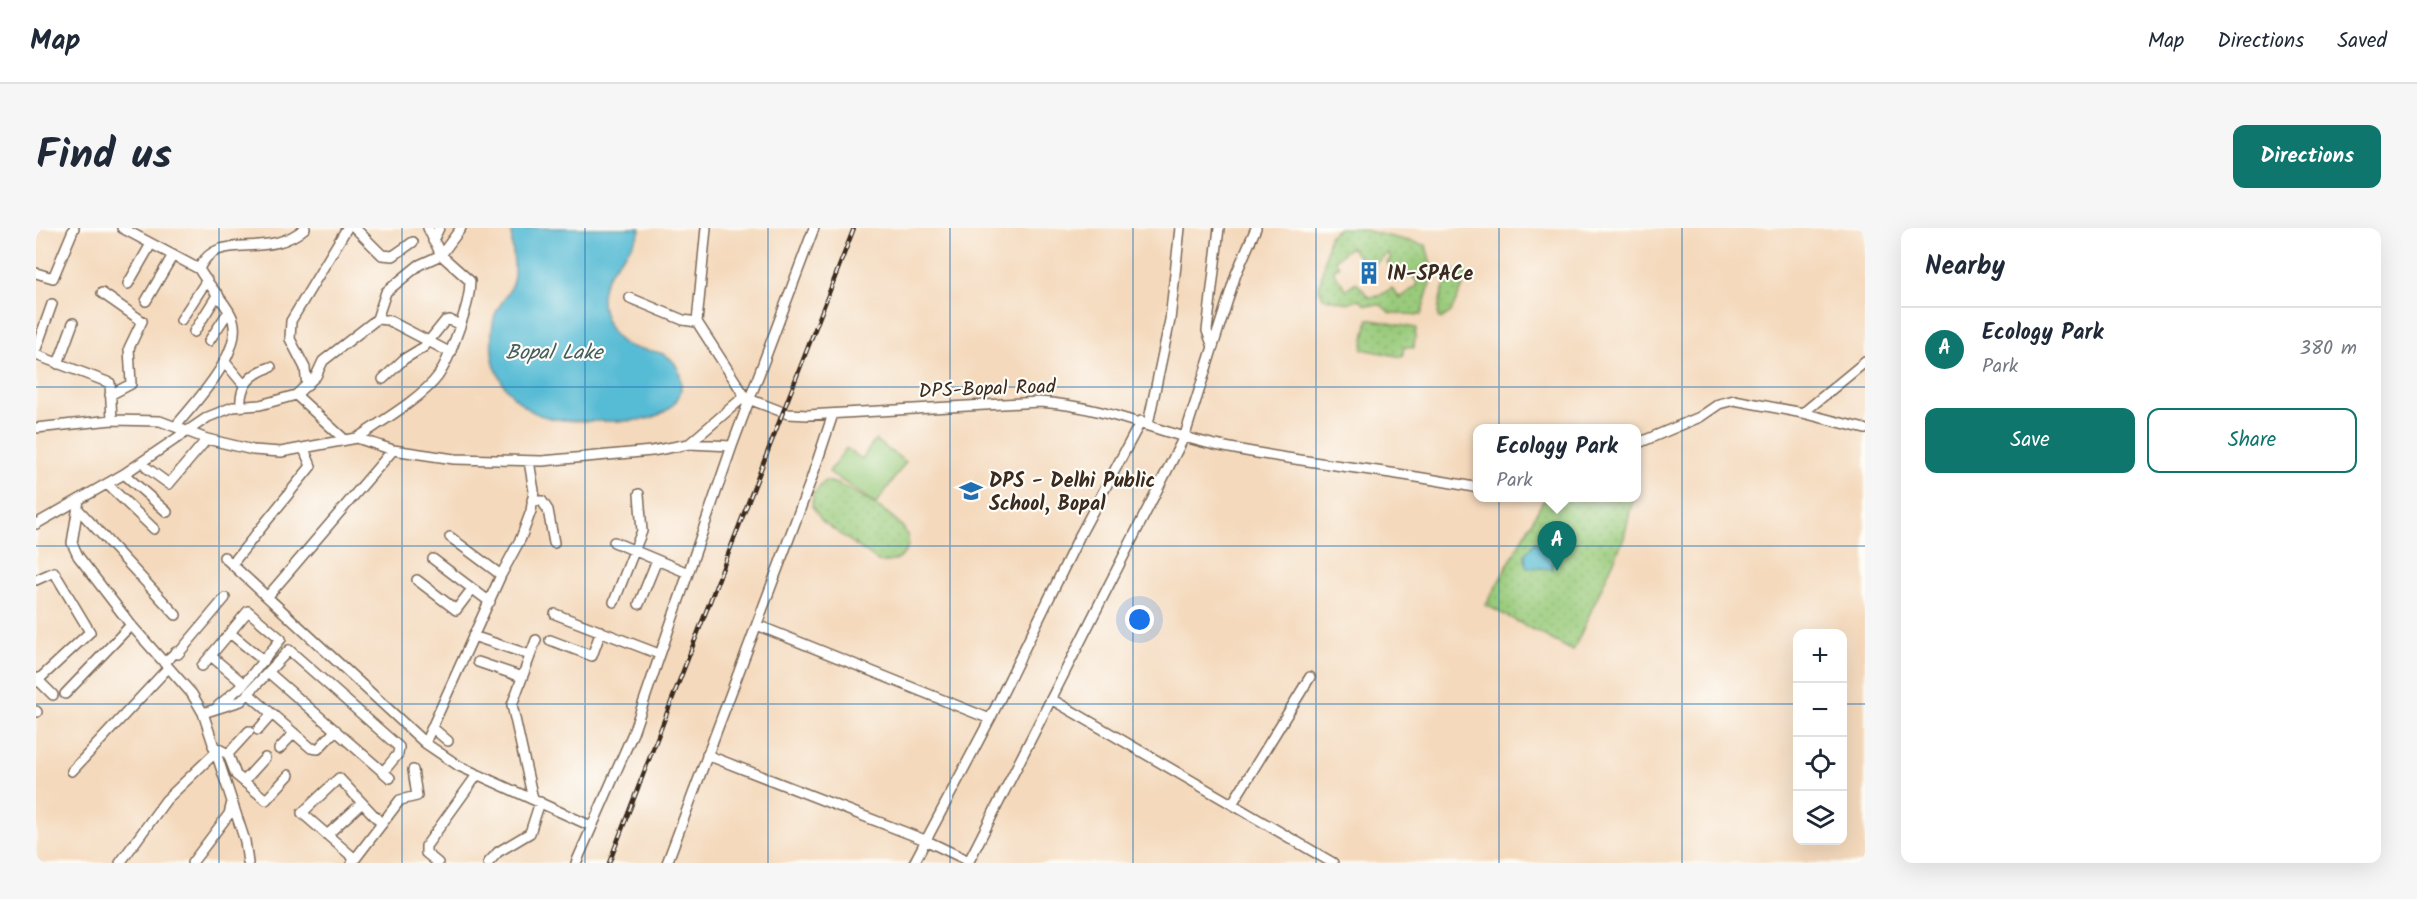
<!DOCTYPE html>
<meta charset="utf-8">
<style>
:root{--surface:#fff;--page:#f6f6f7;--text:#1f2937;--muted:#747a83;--line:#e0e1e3;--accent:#0f766e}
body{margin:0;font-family:Kalam,sans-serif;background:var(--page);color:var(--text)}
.controls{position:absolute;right:18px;bottom:18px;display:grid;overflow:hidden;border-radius:12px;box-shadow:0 6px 24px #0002}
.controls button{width:54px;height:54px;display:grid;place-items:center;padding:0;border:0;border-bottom:2px solid var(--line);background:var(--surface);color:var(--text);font:30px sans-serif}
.you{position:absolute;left:1104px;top:392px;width:21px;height:21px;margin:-15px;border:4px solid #fff;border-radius:50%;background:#1a73e8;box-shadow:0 0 0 9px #1a73e833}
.badge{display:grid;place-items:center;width:39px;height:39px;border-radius:50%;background:var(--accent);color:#fff;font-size:20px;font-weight:700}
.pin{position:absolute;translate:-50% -50px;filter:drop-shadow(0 2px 3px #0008)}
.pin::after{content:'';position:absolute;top:32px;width:21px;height:18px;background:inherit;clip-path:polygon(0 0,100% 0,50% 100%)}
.popup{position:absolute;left:1437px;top:196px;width:168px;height:78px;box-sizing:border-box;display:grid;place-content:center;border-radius:12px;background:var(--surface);filter:drop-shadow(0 2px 4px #0005);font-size:20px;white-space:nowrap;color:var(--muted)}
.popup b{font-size:22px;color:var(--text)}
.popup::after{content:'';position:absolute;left:50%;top:100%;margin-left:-12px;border:12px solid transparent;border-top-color:var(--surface)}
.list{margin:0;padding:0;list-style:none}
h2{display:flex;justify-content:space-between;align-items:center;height:78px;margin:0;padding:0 24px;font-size:26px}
h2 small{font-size:20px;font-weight:400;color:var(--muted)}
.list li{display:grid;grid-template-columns:39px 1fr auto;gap:18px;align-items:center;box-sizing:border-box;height:84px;padding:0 24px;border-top:2px solid var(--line)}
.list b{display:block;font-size:22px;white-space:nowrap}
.list p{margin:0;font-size:20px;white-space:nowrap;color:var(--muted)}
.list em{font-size:20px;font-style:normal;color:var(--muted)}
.actions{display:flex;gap:12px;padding:18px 24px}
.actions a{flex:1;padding:14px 0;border:2px solid var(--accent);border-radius:12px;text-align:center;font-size:21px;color:var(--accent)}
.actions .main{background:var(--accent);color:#fff}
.icon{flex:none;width:33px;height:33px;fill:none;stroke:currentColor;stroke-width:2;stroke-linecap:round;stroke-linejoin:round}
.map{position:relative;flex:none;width:1829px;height:635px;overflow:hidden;border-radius:12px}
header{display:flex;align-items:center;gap:36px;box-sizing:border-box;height:84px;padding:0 30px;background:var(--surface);border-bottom:2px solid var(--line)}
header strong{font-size:28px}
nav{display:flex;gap:33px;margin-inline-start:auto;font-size:21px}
.intro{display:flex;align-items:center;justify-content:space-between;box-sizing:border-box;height:144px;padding:0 36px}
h1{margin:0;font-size:42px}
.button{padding:15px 27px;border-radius:12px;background:var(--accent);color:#fff;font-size:21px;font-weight:700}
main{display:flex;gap:36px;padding:0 36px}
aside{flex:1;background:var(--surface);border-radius:12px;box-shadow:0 6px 24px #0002}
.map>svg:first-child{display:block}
.park{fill:url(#park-dots);stroke:#6a7a4c;stroke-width:1.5;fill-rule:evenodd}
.pitch{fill:#9acb7b;stroke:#6a7a4c;stroke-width:1.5}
.water{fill:#56bbd4;stroke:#487279;stroke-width:1.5}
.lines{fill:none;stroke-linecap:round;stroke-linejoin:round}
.minor-casing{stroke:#7c6755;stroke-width:12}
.minor{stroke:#fff;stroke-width:9}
.rail-casing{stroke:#3b2a1e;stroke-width:4.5}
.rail{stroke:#fdfcf7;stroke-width:2;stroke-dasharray:7;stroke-linecap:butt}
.grid{fill:none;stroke:#1f6fb2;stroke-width:1.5;stroke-opacity:0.55}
.labels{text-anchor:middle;stroke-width:4.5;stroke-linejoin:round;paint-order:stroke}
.poi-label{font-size:20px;font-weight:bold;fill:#3b2a1e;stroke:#fdfcf7;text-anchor:start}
.street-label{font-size:20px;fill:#3b2a1e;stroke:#fdfcf7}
.water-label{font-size:21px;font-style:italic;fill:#445d5e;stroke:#fdfcf7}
</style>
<header>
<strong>Map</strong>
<nav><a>Map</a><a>Directions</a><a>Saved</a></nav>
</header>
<div class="intro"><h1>Find us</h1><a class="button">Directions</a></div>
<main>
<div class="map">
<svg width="1829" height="635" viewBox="0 0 1829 635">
<defs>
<pattern id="park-dots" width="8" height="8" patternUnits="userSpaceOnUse" patternTransform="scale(1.5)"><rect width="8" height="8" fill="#9acb7b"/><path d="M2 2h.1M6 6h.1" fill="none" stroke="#86ae6a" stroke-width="1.8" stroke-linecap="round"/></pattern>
</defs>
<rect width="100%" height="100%" fill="#fdfcf7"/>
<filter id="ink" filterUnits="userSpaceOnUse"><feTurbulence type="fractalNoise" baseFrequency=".0167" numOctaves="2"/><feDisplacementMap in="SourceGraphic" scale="12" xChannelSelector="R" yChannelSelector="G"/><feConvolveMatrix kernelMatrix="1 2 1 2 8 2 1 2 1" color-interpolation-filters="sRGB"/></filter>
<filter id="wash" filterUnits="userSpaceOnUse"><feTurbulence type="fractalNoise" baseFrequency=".008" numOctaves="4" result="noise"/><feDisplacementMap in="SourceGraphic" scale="24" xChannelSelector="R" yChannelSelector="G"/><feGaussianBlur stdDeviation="1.35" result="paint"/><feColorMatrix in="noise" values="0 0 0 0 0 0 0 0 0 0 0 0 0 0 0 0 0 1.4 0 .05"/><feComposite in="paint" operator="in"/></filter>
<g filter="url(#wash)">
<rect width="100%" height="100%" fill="#f4d9bc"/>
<!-- park -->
<path class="park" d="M1303 0H1319L1390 17 1397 45 1385 87 1354 85 1345 77H1330L1322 71 1312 75 1288 70 1283 61 1293 8ZM1314 19 1333 40 1352 25 1355 30 1351 34 1359 45 1363 41 1370 50 1376 46 1382 57 1364 70 1356 60 1343 68 1333 69 1320 54 1310 61 1297 43 1303 38 1299 32Z
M1426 41H1428L1431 49 1415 84 1405 91 1402 89C1403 69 1407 50 1426 41Z
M1332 91 1380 100 1378 120 1368 119 1366 129 1326 121Z
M789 253C806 254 858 286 868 301 881 321 862 338 842 333L786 293 776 278 777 266Z
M1521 270H1597L1588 310 1537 423 1450 377 1507 273Z"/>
<!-- pitch -->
<path class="pitch" d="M839 212 870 234 840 276 793 244 810 220 826 231Z"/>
<!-- water -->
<path class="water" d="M476 0H605C596 28 568 36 566 69 565 83 574 105 585 114 604 128 635 114 644 147 645 153 646 160 644 165 640 177 628 185 618 189 602 195 532 194 514 190 488 185 465 160 458 135 454 123 455 93 461 82 468 71 478 59 478 45 479 30 474 15 476 0Z
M1499 314 1509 323 1519 325 1516 341 1490 339 1489 326Z"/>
</g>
<g filter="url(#ink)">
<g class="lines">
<!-- minor casing -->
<g class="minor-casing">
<path id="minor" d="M86 0 163 41
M319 0 346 27 357 28 377 14
M670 0 661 94 710 170
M397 13 403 0
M0 45 17 50 38 0
M92 56 115 16
M66 65 106 93 93 120 95 156 74 167
M594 70 647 92 661 94
M110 73 137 27
M341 91 350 64 383 37 405 27 425 0
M145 92 171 52
M158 104 182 66
M173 113 193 83
M1177 119 1171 103 1183 0
M0 121 16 76
M0 127 74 155 76 192
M188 133 208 157
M22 136 37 95
M347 151 368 131 388 119 409 93 414 92 424 97
M271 158 269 140 254 111 255 93 311 0
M260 167 280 148 287 133 341 91 352 92 415 125
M205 178C203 157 216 145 235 139
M1767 185 1829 134
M1112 196 1134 92 1144 0
M140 198C160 173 212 120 195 87 186 70 172 57 163 41 181 0 230 34 269 0
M0 200 76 192 124 193 171 211 217 222 245 224 321 210 357 222 418 231 506 233 616 223 653 216 703 173 710 170 752 186 772 187 1003 174C1071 178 1121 205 1184 218 1270 236 1356 242 1442 260
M321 210C343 195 386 170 402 148 412 133 418 115 424 98 429 83 434 69 434 53L405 27 392 0
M653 216 696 218
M1600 216 1664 189 1683 176 1698 172 1767 185 1829 201
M493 233 498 263 495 283 485 310 465 347 389 515 423 538 555 598
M111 240 133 256 171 211
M88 246 131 284
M71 256 118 301
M43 272 36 315 42 328 95 397 156 466 167 485 209 613 212 635
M496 272 506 273 512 282 518 315
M42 281 140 387
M0 296 88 246 172 189 197 179 224 177 260 167 308 211
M414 309 465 347
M578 314 652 345
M188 329 389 515
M397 331 454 374
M196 336 275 238 268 221
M0 352 18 344 54 404 0 454
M381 352 420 382 436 361
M232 368 357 222
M578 374 606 303 603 266
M603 376 621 332
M519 386 623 426
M721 397 954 491
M194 405 228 433
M437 408 494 427
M514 412 556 428 565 403
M175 428 208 456
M442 434 486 449
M128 435 140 424 142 426 189 370
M166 438 212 383 245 411 208 456 182 478
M232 444 354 550
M0 450 17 467
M29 466 95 397
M213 466 275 520 282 521 300 502
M1015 471 1297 635
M0 483 1 484
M167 485 205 473 253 422 363 519 362 526 347 544
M398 501 412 513
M222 502 236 486
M177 518 192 526 200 547 230 572 253 547
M243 521 258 505
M192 526 213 503
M671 527 889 612 933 633
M36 543 132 440
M208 553 229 530
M497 571 476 477 500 412
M1196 576 1274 449
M291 607 326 575
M319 631 266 585 303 550 346 596
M84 635 130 572 179 525
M156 635 193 586 196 574
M316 635 364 572 381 568 377 542
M402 635 390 625V618L441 547
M452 635 462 624 494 605 504 574
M540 635 597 505 696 218 778 0
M631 635 775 252 797 186
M878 635 954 491 1043 309 1105 193
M932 635 1149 207 1200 46 1220 0"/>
</g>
<!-- minor -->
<use href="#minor" class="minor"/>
<!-- rail casing -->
<g class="rail-casing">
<path id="rail" d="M573 635 818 0"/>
</g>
<!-- rail -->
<use href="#rail" class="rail"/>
</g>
</g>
<!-- grid -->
<path class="grid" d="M183 0V635M366 0V635M549 0V635M732 0V635M914 0V635M1097 0V635M1280 0V635M1463 0V635M1646 0V635M0 159H1829M0 318H1829M0 476H1762M1806 476H1829"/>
<!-- icons -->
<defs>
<g id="building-bare" transform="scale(1.8)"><path d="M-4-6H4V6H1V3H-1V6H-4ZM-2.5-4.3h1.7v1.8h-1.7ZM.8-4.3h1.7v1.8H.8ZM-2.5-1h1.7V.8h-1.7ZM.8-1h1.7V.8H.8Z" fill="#1f6fb2" stroke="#fdfcf7" stroke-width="2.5" paint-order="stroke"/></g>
<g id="school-bare" transform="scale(1.8)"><path d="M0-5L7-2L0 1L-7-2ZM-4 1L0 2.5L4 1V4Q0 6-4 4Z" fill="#1f6fb2" stroke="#fdfcf7" stroke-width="2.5" paint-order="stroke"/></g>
</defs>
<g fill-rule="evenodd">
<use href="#building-bare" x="1333" y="45"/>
<use href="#school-bare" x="935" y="263"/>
</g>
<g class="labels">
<!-- poi labels -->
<g class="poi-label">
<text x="1351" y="52">IN-SPACe</text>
<text x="953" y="259">DPS - Delhi Public<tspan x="953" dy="23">School, Bopal</tspan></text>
</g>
<!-- street labels -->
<g class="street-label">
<text transform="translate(951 160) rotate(-2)" y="7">DPS-Bopal Road</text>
</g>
<!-- water labels -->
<g class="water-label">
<text x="518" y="131">Bopal Lake</text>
</g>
</g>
</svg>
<div class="controls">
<button>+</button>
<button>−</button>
<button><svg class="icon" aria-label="locate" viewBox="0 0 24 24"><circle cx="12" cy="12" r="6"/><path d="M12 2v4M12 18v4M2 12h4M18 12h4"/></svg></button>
<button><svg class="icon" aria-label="layers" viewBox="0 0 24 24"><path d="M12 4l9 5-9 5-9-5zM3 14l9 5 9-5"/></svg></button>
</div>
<div class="you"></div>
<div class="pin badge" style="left:1521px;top:343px">A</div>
<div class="popup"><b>Ecology Park</b>Park</div>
</div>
<aside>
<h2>Nearby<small></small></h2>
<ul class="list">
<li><span class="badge">A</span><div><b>Ecology Park</b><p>Park</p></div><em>380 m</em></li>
</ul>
<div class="actions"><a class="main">Save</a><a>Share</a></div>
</aside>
</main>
